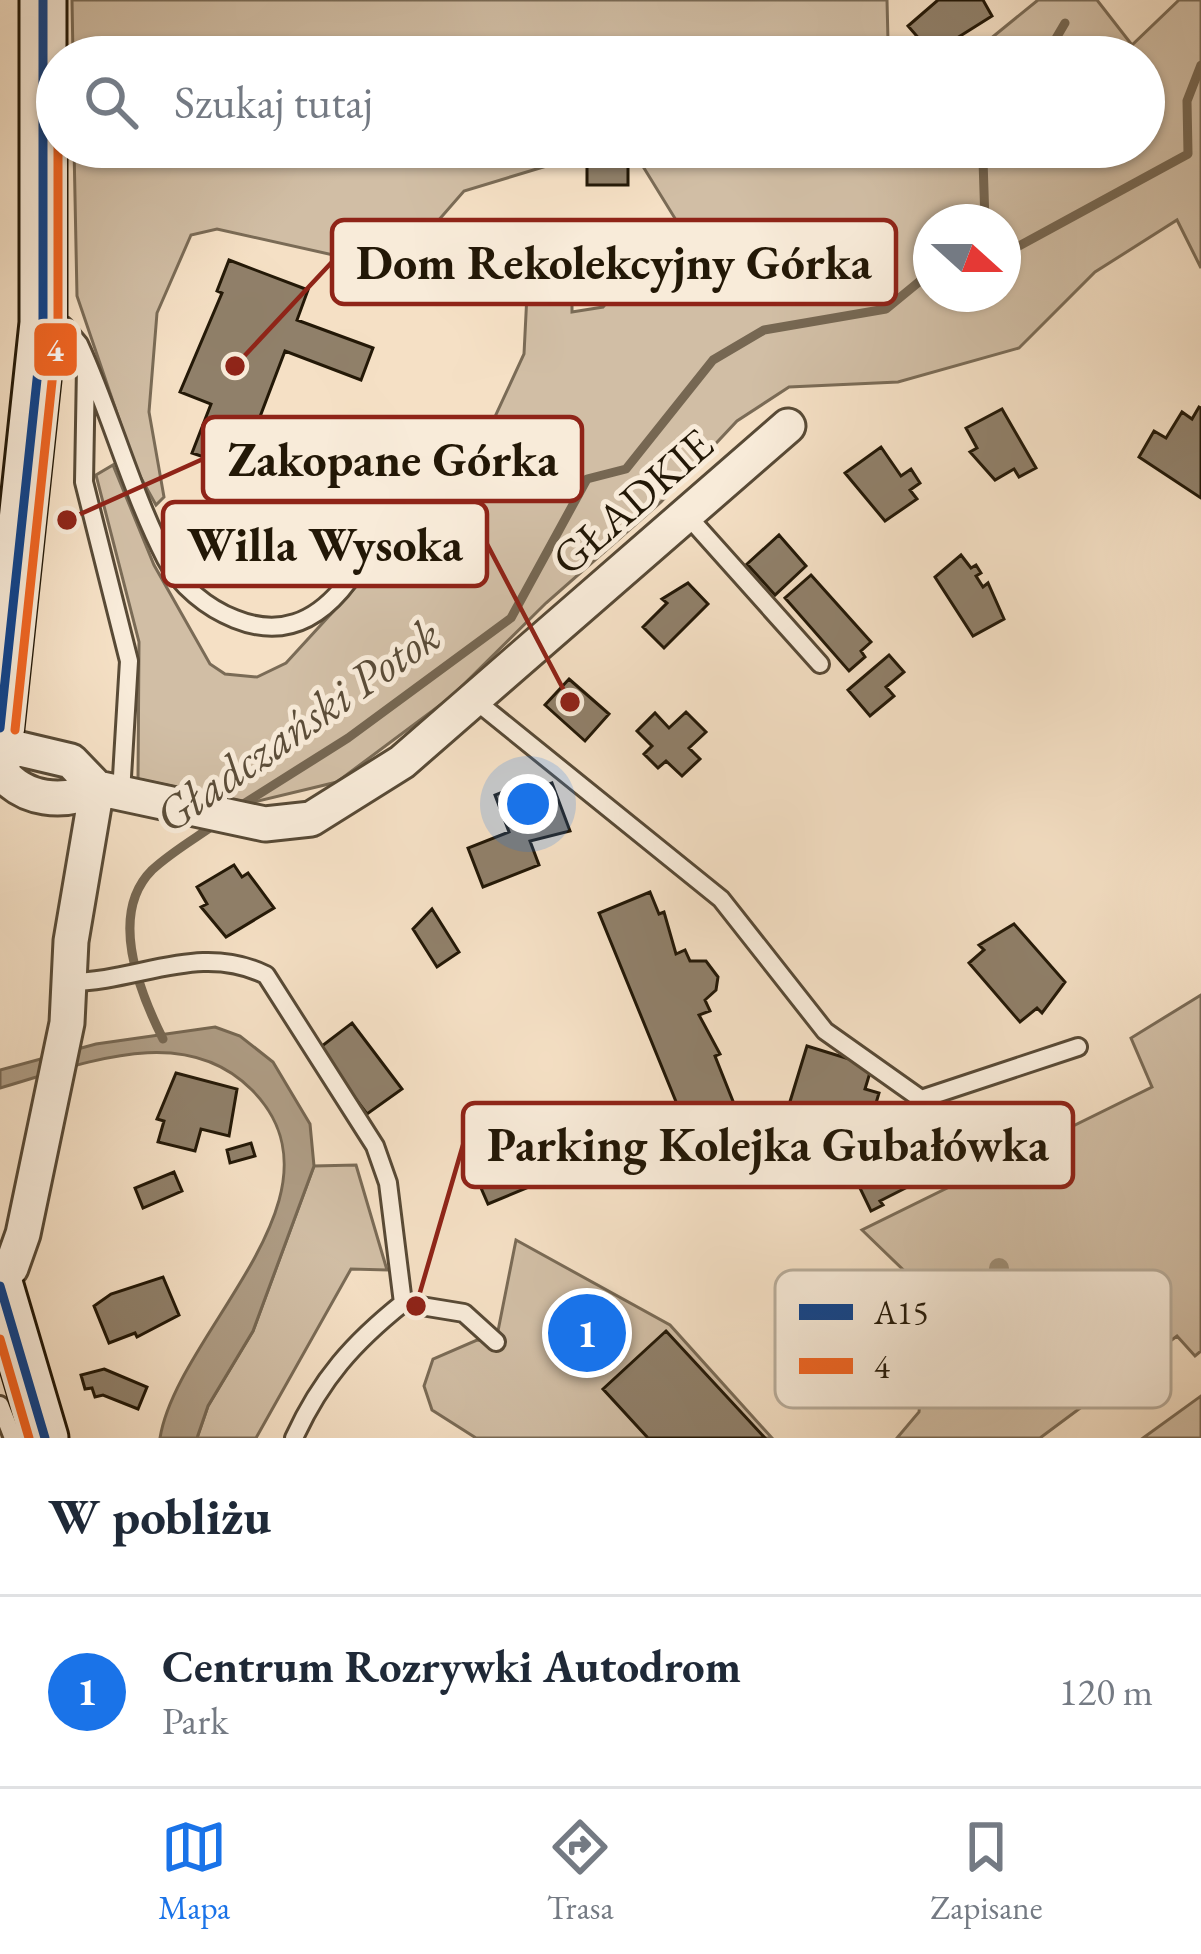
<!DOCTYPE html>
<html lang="pl">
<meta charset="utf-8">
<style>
:root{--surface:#fff;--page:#f2f2f3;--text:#1f2937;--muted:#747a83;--line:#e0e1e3;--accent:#1a73e8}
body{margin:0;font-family:"EB Garamond",serif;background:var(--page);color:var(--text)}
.compass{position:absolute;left:913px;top:204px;width:108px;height:108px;border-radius:50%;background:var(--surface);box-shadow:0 3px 9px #0004;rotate:111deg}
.you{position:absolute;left:528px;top:804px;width:42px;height:42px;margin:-30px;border:9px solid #fff;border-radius:50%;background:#1a73e8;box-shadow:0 0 0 18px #1a73e833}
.badge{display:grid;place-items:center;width:78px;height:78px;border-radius:50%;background:var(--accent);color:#fff;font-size:39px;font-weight:700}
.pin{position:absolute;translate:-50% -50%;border:6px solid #fff;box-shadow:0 3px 12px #0006}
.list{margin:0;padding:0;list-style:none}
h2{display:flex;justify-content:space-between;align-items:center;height:156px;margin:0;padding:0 48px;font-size:51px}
h2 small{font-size:39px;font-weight:400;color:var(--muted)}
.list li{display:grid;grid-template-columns:78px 1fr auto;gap:36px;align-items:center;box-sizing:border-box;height:192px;padding:0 48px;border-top:3px solid var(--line)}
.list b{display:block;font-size:45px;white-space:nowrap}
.list p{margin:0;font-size:39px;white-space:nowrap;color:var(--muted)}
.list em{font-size:39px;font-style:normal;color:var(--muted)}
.icon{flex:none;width:66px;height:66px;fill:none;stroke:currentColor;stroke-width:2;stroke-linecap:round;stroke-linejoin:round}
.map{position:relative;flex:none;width:1201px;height:1438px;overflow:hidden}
.search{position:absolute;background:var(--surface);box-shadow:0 3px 9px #0004;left:36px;right:36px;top:36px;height:132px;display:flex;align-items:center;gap:30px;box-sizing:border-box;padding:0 42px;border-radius:66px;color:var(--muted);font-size:45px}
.sheet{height:348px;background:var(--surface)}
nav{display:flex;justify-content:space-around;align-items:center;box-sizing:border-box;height:168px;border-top:3px solid var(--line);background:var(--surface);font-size:33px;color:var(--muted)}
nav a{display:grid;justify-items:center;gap:6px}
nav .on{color:var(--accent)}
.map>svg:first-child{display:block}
.green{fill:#d1bea5;stroke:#7a6b56;stroke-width:3;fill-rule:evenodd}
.water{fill:#ae9c84;stroke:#766752;stroke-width:3}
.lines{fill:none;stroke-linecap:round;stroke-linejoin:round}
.stream{stroke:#766752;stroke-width:9}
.building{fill:#90806a;stroke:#231807;stroke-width:3}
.lane-casing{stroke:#584a36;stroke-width:22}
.street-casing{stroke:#584a36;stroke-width:39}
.secondary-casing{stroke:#231807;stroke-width:51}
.lane{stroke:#f8ebd9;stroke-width:16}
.street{stroke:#f8ebd9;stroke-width:33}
.secondary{stroke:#f8ebd9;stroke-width:45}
.bus-1-casing{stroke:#f8ebd9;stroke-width:18}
.bus-2-casing{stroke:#f8ebd9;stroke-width:18}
.bus-1{stroke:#0d438e;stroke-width:9}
.bus-2{stroke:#f26522;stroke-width:9}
.tree{fill:#9e8e76}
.labels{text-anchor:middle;stroke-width:10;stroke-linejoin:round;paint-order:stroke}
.street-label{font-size:45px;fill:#231807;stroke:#f8ebd9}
.water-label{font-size:48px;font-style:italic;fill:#5b4d39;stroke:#f8ebd9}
.key{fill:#f8ebd9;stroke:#b8ac9a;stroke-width:3}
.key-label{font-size:33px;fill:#231807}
.leader{fill:none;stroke:#8f2418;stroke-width:4.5}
.callout-dot{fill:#8f2418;stroke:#f8ebd9;stroke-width:4.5}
.callout{fill:#f8ebd9;stroke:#8f2418;stroke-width:4.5}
.callout-label{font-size:48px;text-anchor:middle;font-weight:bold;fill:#231807}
.line-badge{stroke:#f8ebd9;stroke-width:4.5}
.badge-label{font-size:33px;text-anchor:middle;font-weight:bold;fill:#fff}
</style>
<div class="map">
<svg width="1201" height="1438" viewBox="0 0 1201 1438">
<rect width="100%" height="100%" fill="#f5e0c5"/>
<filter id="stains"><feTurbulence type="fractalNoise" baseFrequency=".00167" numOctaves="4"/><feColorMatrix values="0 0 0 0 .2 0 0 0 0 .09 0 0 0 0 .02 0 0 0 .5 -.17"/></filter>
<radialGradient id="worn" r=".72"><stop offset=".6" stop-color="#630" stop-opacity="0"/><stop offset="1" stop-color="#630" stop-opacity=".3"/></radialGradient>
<!-- green -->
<path class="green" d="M72 0H887L888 41 910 57H73Z
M1038 0H1097L1132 45 1179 0H1201V268L1177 220 1095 272 1019 348 898 382 789 387 737 421 661 502 546 603 451 697 337 782 250 803 138 779 139 642 96 475 113 465 154 565 210 664 225 674 257 677 286 663 405 533 456 445 481 447 524 354 528 274 572 278V312L603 307 676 220 639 160 583 155 464 191 396 269 217 229 191 235 157 313 149 412 164 497 156 505 136 469 77 296 74 147H1144V57H968ZM931 222H1003V294H931Z
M1201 995V1351L1195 1356 1177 1336 1040 1438H897L919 1412 924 1362 949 1314 862 1230 1152 1087 1131 1038Z
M356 1165 387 1270 351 1269 256 1438H197L208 1406 253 1331 314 1166Z
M516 1240 670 1325 772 1438H476L432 1410 424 1386 433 1359 477 1340 496 1341Z
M1201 1396V1438H1143Z"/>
<!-- water -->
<path class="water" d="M215 1027 240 1036 273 1062 310 1124 314 1166 253 1331 208 1406 197 1438H160C177 1332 356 1195 252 1090 183 1020 81 1065 0 1088V1070L96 1044Z"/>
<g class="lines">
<!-- stream -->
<path class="stream" d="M1045 57 1065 23
M985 222 983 160 991 147
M1003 239 1017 247 1188 154 1187 101 1201 65
M237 808 348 738 511 618 587 479 626 469 713 360 764 330 886 309 931 272
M163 1039C139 991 108 914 152 870 170 853 194 839 214 825"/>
</g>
<!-- building -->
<path class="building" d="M938 0H983L992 16 957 38 961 42 944 57H935L908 26Z
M587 163H628V185H587Z
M229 260 308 290 297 320 373 348 361 380 285 351 258 422 303 439 285 484 192 453 211 404 180 392 222 293 217 291Z
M1199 407 1201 408V498L1139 457 1154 431 1166 438 1182 412 1192 419Z
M1002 409 1036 468 1019 477 1014 469 995 480 970 452 977 448 966 428Z
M881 447 901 476 911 469 920 483 910 490 917 499 885 521 845 473Z
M295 459 326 478 339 468 370 480 334 577 297 572 301 563 262 546Z
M779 535 806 566 775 595 747 564Z
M961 555 971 568 976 565 981 573 976 576 983 587 988 583 1004 619 973 636 935 577Z
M811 575 871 642 861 651 865 657 849 671 785 598Z
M688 583 708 604 664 648 643 627 667 603 662 599Z
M889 655 904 672 886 687 894 696 870 716 848 690Z
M569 679 609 714 585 741 545 705Z
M686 712 706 732 689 748 700 759 682 776 666 761 658 768 644 754 652 746 637 731 655 713 669 728Z
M552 783 570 831 530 841 539 865 483 887 468 848 509 832 495 795 523 784 527 792Z
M234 865 242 877 248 873 274 908 226 937 201 907 207 904 197 887Z
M650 892 659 914 664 912 676 954 685 950 690 961H706L718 977 716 990 705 1000 710 1011 699 1015 720 1054 715 1056 756 1159 708 1180 599 913Z
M432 909 459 952 437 967 413 929Z
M1014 924 1065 982 1042 1013 1037 1008 1020 1022 969 963 984 950 979 945Z
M352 1023 402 1089 367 1114 318 1049Z
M807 1046 872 1066 865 1089 879 1093 869 1127 855 1123 848 1146 781 1131Z
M176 1073 237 1089 229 1136 201 1129 195 1151 158 1142 164 1121 157 1119Z
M975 1105 994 1143 880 1201 883 1205 871 1211 858 1184 938 1148 928 1129Z
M509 1140 529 1187 488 1204 468 1158Z
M251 1143 255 1156 230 1163 227 1150Z
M174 1172 182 1191 143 1208 135 1188Z
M163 1277 179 1315 137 1337 135 1333 109 1343 94 1306 111 1294Z
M666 1331 765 1438H648L603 1389Z
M104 1369 147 1387 138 1409 103 1395 95 1397 92 1388 85 1389 81 1375Z"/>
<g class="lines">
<!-- lane casing -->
<g class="lane-casing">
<path id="lane" d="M44 323 64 326 79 344C111 414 131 491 166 559 180 586 207 608 235 619 334 659 377 534 406 466
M86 367 84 482 129 661 121 793
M685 513 820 664
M476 701 721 899 825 1031 921 1099 1078 1047
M69 982C138 982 199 942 266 975L375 1146 388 1183 403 1303C353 1343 321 1379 294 1438
M403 1303 464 1313 496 1342
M0 1405 13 1438"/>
</g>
<!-- street casing -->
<g class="street-casing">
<path id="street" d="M0 761 16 748 71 761 97 788 265 824 311 819 402 762 788 426
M0 770C23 801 64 805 97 788
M0 1276 11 1268 23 1234 67 1023 71 941 97 788"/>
</g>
<!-- secondary casing -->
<g class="secondary-casing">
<path id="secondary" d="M0 728 43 323V0
M0 1286 45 1438"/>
</g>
<!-- lane -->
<use href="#lane" class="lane"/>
<!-- street -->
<use href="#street" class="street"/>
<!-- secondary -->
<use href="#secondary" class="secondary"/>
<!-- bus-1 casing -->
<g class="bus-1-casing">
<path id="bus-1" d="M0 728 43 323V0
M0 1286 45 1438"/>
</g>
<!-- bus-2 casing -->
<g class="bus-2-casing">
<path id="bus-2" d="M15 730 58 325V147
M0 1339 29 1438"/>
</g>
<!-- bus-1 -->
<use href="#bus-1" class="bus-1"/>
<!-- bus-2 -->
<use href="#bus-2" class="bus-2"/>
</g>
<!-- trees -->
<circle class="tree" cx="999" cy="1268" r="10"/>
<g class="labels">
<!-- street labels -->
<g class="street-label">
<text transform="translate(632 501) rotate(-41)" y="16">GŁADKIE</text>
</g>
<!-- water labels -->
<g class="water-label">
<text transform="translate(297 725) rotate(-35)" y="17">Gładczański Potok</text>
</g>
</g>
<!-- legend -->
<rect x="775" y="1270" width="396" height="138" rx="18" class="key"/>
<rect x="799" y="1304" width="54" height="16" fill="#0d438e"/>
<rect x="799" y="1358" width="54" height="16" fill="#f26522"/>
<g class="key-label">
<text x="874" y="1324">A15</text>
<text x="874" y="1378">4</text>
</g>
<!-- callouts -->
<path class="leader" d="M235 366L332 262M67 520L203 459M570 702L487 544M416 1306L463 1145"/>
<g class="callout-dot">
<circle cx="235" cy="366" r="12"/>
<circle cx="67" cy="520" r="12"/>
<circle cx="570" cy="702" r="12"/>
<circle cx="416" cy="1306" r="12"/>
</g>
<g class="callout">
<rect x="332" y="220" width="564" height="84" rx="12"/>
<rect x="203" y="417" width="379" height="84" rx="12"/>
<rect x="163" y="502" width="324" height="84" rx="12"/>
<rect x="463" y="1103" width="610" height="84" rx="12"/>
</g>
<g class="callout-label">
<text x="614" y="279">Dom Rekolekcyjny Górka</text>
<text x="393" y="476">Zakopane Górka</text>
<text x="325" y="561">Willa Wysoka</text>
<text x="768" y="1161">Parking Kolejka Gubałówka</text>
</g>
<rect class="line-badge" x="32" y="321" width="47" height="57" rx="12" fill="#f26522"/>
<g class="badge-label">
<text x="55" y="361">4</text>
</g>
<rect width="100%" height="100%" filter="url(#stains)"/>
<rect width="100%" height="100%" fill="url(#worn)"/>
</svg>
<svg class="compass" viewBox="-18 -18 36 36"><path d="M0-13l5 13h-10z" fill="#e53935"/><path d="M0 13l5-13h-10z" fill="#747a83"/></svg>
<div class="you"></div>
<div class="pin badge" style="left:587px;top:1333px">1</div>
<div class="search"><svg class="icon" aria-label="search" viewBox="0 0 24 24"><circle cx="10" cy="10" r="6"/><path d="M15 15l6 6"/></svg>Szukaj tutaj</div>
</div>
<section class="sheet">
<h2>W pobliżu<small></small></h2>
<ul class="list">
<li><span class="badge">1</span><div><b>Centrum Rozrywki Autodrom</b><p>Park</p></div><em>120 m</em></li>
</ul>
</section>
<nav>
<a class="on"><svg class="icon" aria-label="map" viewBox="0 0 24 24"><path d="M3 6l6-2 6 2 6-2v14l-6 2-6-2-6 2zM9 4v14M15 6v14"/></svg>Mapa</a>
<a><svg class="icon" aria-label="directions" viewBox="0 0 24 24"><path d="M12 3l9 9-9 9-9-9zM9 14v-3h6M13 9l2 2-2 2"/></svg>Trasa</a>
<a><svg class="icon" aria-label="saved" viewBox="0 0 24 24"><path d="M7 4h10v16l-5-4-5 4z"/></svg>Zapisane</a>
</nav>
